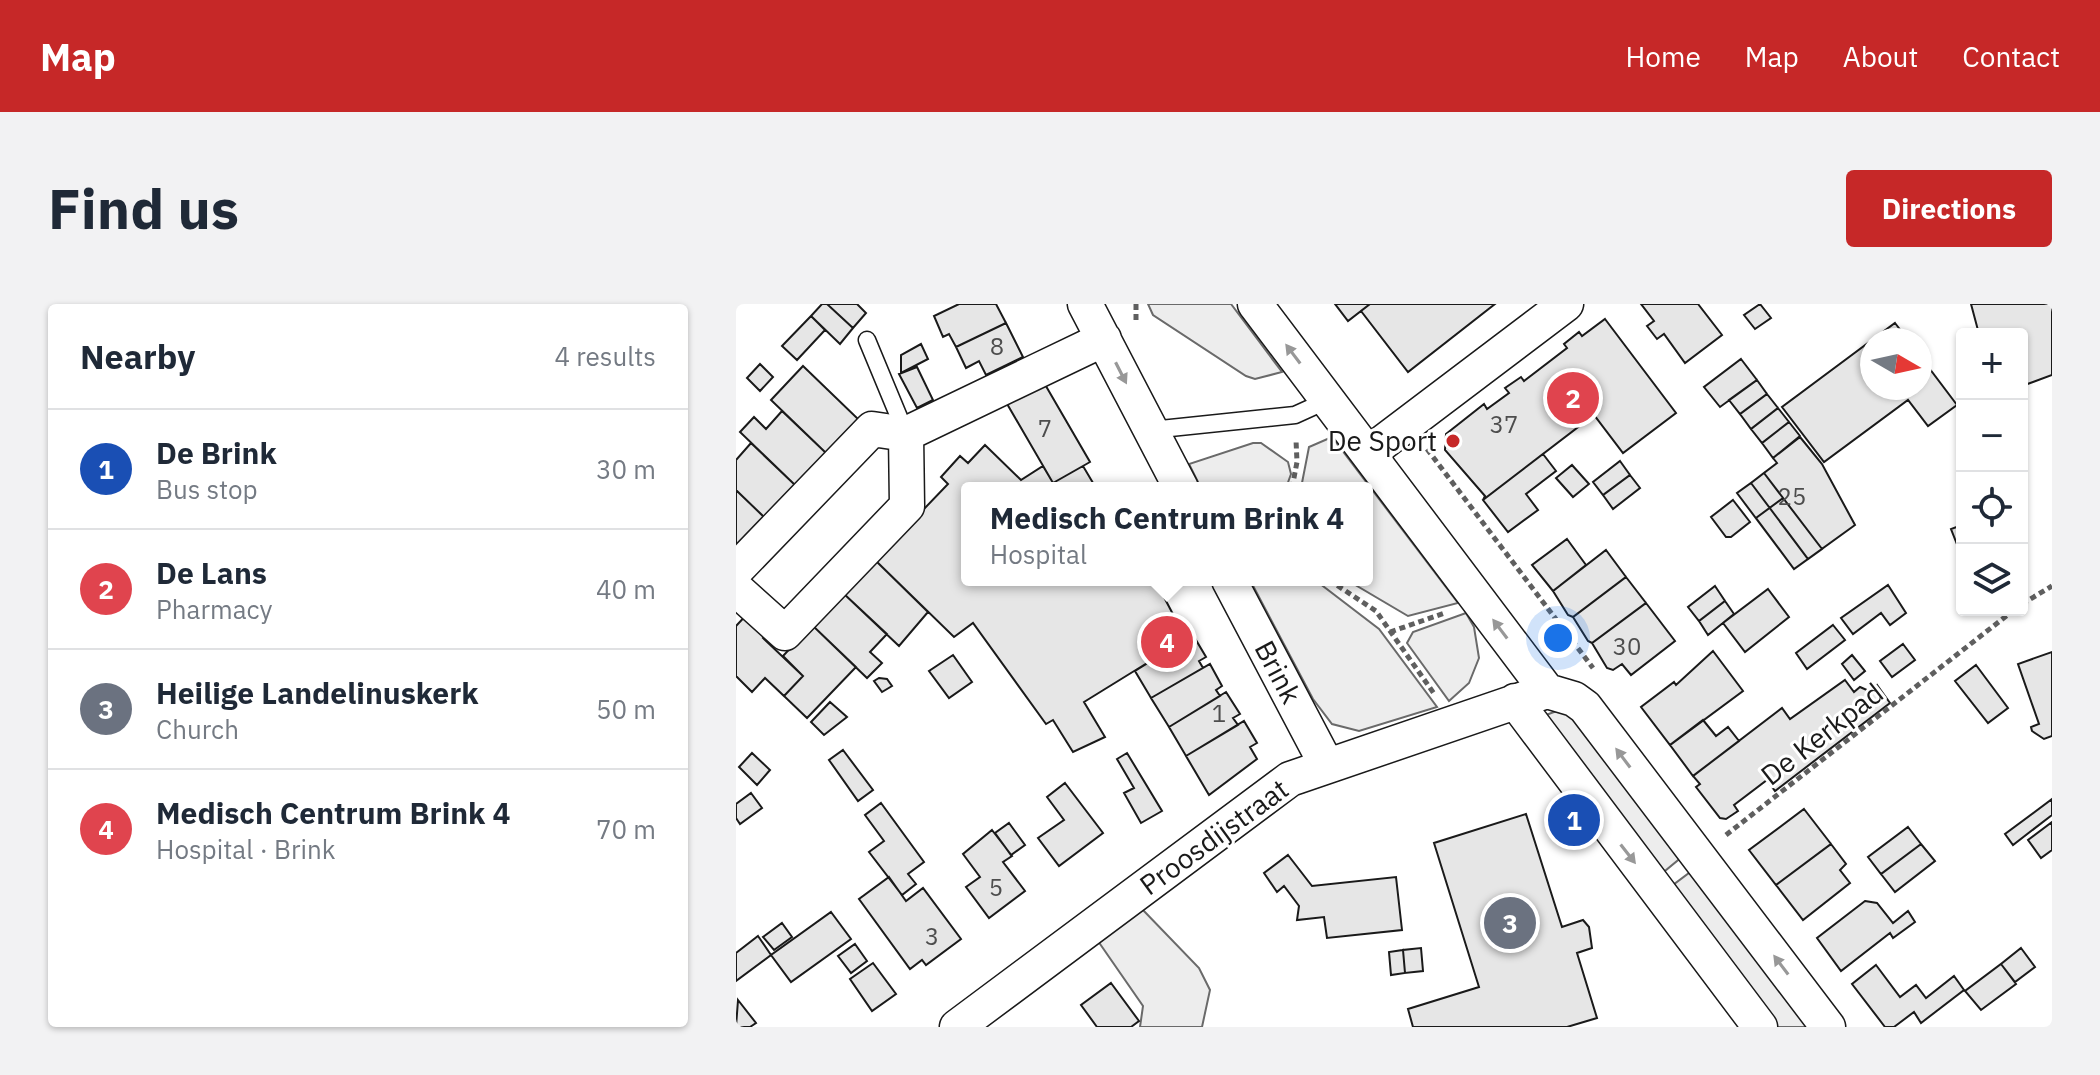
<!DOCTYPE html>
<meta charset="utf-8">
<style>
:root{--surface:#fff;--page:#f2f2f3;--text:#1f2937;--muted:#747a83;--line:#e0e1e3;--accent:#c62828}
body{margin:0;font-family:"IBM Plex Sans",sans-serif;background:var(--page);color:var(--text)}
.controls{position:absolute;right:24px;top:24px;display:grid;overflow:hidden;border-radius:8px;box-shadow:0 2px 6px #0004}
.controls button{width:72px;height:72px;display:grid;place-items:center;padding:0;border:0;border-bottom:2px solid var(--line);background:var(--surface);color:var(--text);font:40px sans-serif}
.compass{position:absolute;left:1124px;top:24px;width:72px;height:72px;border-radius:50%;background:var(--surface);box-shadow:0 2px 6px #0004;rotate:99deg}
.you{position:absolute;left:822px;top:334px;width:28px;height:28px;margin:-20px;border:6px solid #fff;border-radius:50%;background:#1a73e8;box-shadow:0 0 0 12px #1a73e833}
.badge{display:grid;place-items:center;width:52px;height:52px;border-radius:50%;background:var(--accent);color:#fff;font-size:26px;font-weight:700}
.pin{position:absolute;translate:-50% -50%;border:4px solid #fff;box-shadow:0 2px 8px #0006}
.popup{position:absolute;left:225px;top:178px;width:412px;height:104px;box-sizing:border-box;display:grid;place-content:center;border-radius:8px;background:var(--surface);filter:drop-shadow(0 2px 6px #0005);font-size:26px;white-space:nowrap;color:var(--muted)}
.popup b{font-size:30px;color:var(--text)}
.popup::after{content:'';position:absolute;left:50%;top:100%;margin-left:-16px;border:16px solid transparent;border-top-color:var(--surface)}
.list{margin:0;padding:0;list-style:none}
h2{display:flex;justify-content:space-between;align-items:center;height:104px;margin:0;padding:0 32px;font-size:34px}
h2 small{font-size:26px;font-weight:400;color:var(--muted)}
.list li{display:grid;grid-template-columns:52px 1fr auto;gap:24px;align-items:center;box-sizing:border-box;height:120px;padding:0 32px;border-top:2px solid var(--line)}
.list b{display:block;font-size:30px;white-space:nowrap}
.list p{margin:0;font-size:26px;white-space:nowrap;color:var(--muted)}
.list em{font-size:26px;font-style:normal;color:var(--muted)}
.icon{flex:none;width:44px;height:44px;fill:none;stroke:currentColor;stroke-width:2;stroke-linecap:round;stroke-linejoin:round}
.map{position:relative;flex:none;width:1316px;height:723px;overflow:hidden;border-radius:8px}
header{display:flex;align-items:center;gap:48px;box-sizing:border-box;height:112px;padding:0 40px;background:var(--accent);color:#fff}
header strong{font-size:38px}
nav{display:flex;gap:44px;margin-inline-start:auto;font-size:28px}
.intro{display:flex;align-items:center;justify-content:space-between;box-sizing:border-box;height:192px;padding:0 48px}
h1{margin:0;font-size:56px}
.button{padding:20px 36px;border-radius:8px;background:var(--accent);color:#fff;font-size:28px;font-weight:700}
main{display:flex;gap:48px;padding:0 48px}
aside{flex:1;background:var(--surface);border-radius:8px;box-shadow:0 2px 6px #0004}
.map>svg:first-child{display:block}
.built{fill:#ededed;stroke:#6a6a6a;stroke-width:2}
.building{fill:#e6e6e6;stroke:#1a1a1a;stroke-width:2}
.lines{fill:none;stroke-linecap:round;stroke-linejoin:round}
.lane-casing{stroke:#1a1a1a;stroke-width:19}
.street-casing{stroke:#1a1a1a;stroke-width:37}
.path{stroke:#5f5f5f;stroke-width:5;stroke-dasharray:6 4;stroke-linecap:butt}
.lane{stroke:#fff;stroke-width:16}
.street{stroke:#fff;stroke-width:34}
.oneway{fill:#989898}
.poi-dot{fill:#c62828;stroke:#fff;stroke-width:3}
.labels{text-anchor:middle;stroke-width:6;stroke-linejoin:round;paint-order:stroke}
.number-label{font-size:24px;fill:#4d4d4d}
.poi-label{font-size:28px;fill:#1a1a1a;stroke:#fff;text-anchor:end}
.street-label{font-size:28px;fill:#1a1a1a;stroke:#fff}
</style>
<header>
<strong>Map</strong>
<nav><a>Home</a><a>Map</a><a>About</a><a>Contact</a></nav>
</header>
<div class="intro"><h1>Find us</h1><a class="button">Directions</a></div>
<main>
<aside>
<h2>Nearby<small>4 results</small></h2>
<ul class="list">
<li><span class="badge" style="background:#1a4fb4">1</span><div><b>De Brink</b><p>Bus stop</p></div><em>30 m</em></li>
<li><span class="badge" style="background:#e0444e">2</span><div><b>De Lans</b><p>Pharmacy</p></div><em>40 m</em></li>
<li><span class="badge" style="background:#6b7280">3</span><div><b>Heilige Landelinuskerk</b><p>Church</p></div><em>50 m</em></li>
<li><span class="badge" style="background:#e0444e">4</span><div><b>Medisch Centrum Brink 4</b><p>Hospital · Brink</p></div><em>70 m</em></li>
</ul>
</aside>
<div class="map">
<svg width="1316" height="723" viewBox="0 0 1316 723">
<rect width="100%" height="100%" fill="#fff"/>
<!-- built -->
<path class="built" d="M412 0H495L546 68 519 75 510 72 417 11Z
M596 133 722 299 672 312 611 276H631V184H565L573 143Z
M517 139H525L552 158 555 170 550 184H465L453 160Z
M514 276H579L643 325 701 403 623 427 596 420 577 395Z
M730 309 738 323 743 354 733 379 713 397 671 339 677 328Z
M834 402 947 552 924 571 802 414Z
M957 566 1076 723H1039L933 584Z
M406 605 463 664 474 686 466 723H404L407 702 362 637Z"/>
<!-- building -->
<path class="building" d="M86 0H91L117 24 104 40 75 12Z
M91 0H121L130 9 117 24Z
M223 0H260L270 19 220 43 213 30 207 33 198 12Z
M599 0H634L612 17Z
M634 0H759L672 68 625 7Z
M905 0H962L986 31 949 59 928 30 921 35 911 22 918 17Z
M1024 0 1035 14 1019 25 1008 11Z
M1235 0H1316V71L1286 82V30H1243Z
M75 12 89 26 61 56 46 42Z
M869 15 940 109 887 149 858 111 747 196 749 192 709 146 710 130 748 100 751 105 773 89 769 84 785 73 788 77 831 44 828 40 843 28 846 32Z
M270 19 287 53 250 71 243 57 230 64 220 43Z
M1159 19 1172 36H1136Z
M1136 36V84H1184V52L1221 101 1192 122 1172 96 1088 158 1046 103Z
M185 40 192 55 165 69V51Z
M1005 55 1021 76 984 103 968 83Z
M24 60 37 73 24 87 11 74Z
M67 62 122 115 90 149 35 96Z
M181 63 197 96 181 104 163 70Z
M1021 76 1031 90 1004 110 993 96Z
M307 77 354 158 317 179 270 98Z
M1031 90 1042 104 1015 125 1004 110Z
M1042 104 1053 118 1026 139 1015 125Z
M46 107 90 149 59 181 4 128 18 113 30 125Z
M1053 118 1064 132 1037 154 1026 139Z
M1064 133 1086 160 1119 221 1058 265 1020 214 1047 194 1028 169 1041 159 1037 154Z
M15 139 59 181 28 213 0 186V156Z
M249 141 285 176 307 162 317 179 347 162 360 184H231V276H419L450 335 348 398 369 433 337 448 317 416 310 420 237 319 218 333 139 256 212 180 205 173 224 152 232 159Z
M807 150 820 167 790 190 802 206 772 228 747 196Z
M884 157 894 171 867 191 857 178Z
M836 161 853 180 837 193 820 174Z
M1028 169 1086 245 1072 255 1015 179Z
M894 171 904 184 877 205 867 191Z
M1015 179 1072 255 1058 265 1001 189Z
M0 186 28 213 0 243Z
M997 196 1014 218 995 233H990L975 213Z
M1226 221V253L1215 225Z
M831 235 850 261 817 287 796 261Z
M870 246 890 273 837 313 832 311 817 287Z
M139 256 192 308 163 342 107 289Z
M890 273 910 299 856 339 852 337 837 313Z
M1152 281 1170 309 1154 321 1145 309 1117 330 1105 314Z
M979 282 989 297 963 317 952 303Z
M1032 285 1053 313 1009 348 987 319Z
M107 289 151 330 134 348 146 359 131 374 76 321Z
M989 297 998 310 972 331 963 317Z
M910 299 939 337 895 371 886 360 877 366 871 364 856 339Z
M14 307 34 327 27 334 67 372 48 392 29 374 16 388 0 372V322Z
M76 321 120 363 71 414 48 392 67 372 47 352Z
M1097 321 1109 336 1071 365 1060 349Z
M457 331 470 353 463 357 467 364 415 394 399 367Z
M1167 340 1179 356 1156 373 1144 357Z
M977 347 1007 387 934 441 905 403 938 378 940 381Z
M1316 348V432L1308 435 1296 427 1295 423 1303 420 1282 360Z
M217 351 236 378 213 394 193 367Z
M1116 351 1129 367 1118 376 1106 360Z
M474 360 486 382 480 386 484 392 433 423 415 394Z
M1240 361 1272 404 1252 419 1219 377Z
M143 374 151 375 156 382 146 388 138 377Z
M1109 376 1118 388 1124 383 1133 387 1141 381 1154 399 1039 487 1031 476 998 501 1002 507 990 515 984 514 960 483 964 480 957 472 1046 404 1054 415Z
M490 388 504 410 497 414 502 421 450 452 433 423Z
M94 398 111 413 88 431 75 418Z
M967 416 980 432 992 423 1003 437 957 472 934 441Z
M508 417 521 439 514 443 521 455 473 491 450 452Z
M107 446 137 486 122 497 93 456Z
M16 449 34 466 21 481 3 463Z
M391 449 426 507 405 519 388 489 398 484 381 455Z
M329 479 367 529 323 562 302 534 328 516 311 493Z
M15 489 26 504 4 520 0 514V500Z
M1316 495V511L1277 541 1269 530Z
M145 499 188 558 172 570 180 580 166 591 133 548 148 537 129 511Z
M1068 505 1095 540 1040 581 1013 546Z
M790 510 826 623 847 616 853 623 856 644 841 649 861 714 831 723H677L672 705 743 683 698 539Z
M1316 518V546L1305 554 1292 536Z
M273 519 289 541 275 551 259 529Z
M1172 523 1185 540 1145 570 1132 553Z
M256 526 276 552 267 558 289 587 253 614 230 583 244 573 227 550Z
M1095 540 1110 560 1104 566 1114 579 1067 616 1040 581Z
M1185 540 1199 557 1159 588 1145 570Z
M552 551 576 582 660 573 666 626 591 634 588 613 561 616 563 602 548 582 541 588 528 569Z
M153 573 170 597 187 584 225 635 190 661 186 656 174 665 123 595Z
M1129 597 1141 599 1157 619 1172 607 1179 618 1157 634 1154 629 1105 667 1081 634Z
M95 608 115 635 55 678 35 651Z
M46 619 56 633 38 646 27 633Z
M22 632 35 651 0 677V649Z
M119 640 131 657 115 669 102 652Z
M685 644 687 667 669 669 667 646Z
M1285 644 1299 663 1279 678 1265 660Z
M667 646 669 669 655 671 653 648Z
M137 659 160 690 136 707 114 675Z
M1265 660 1280 680 1245 706 1229 687Z
M1140 661 1164 693 1180 681 1190 694 1218 672 1228 686 1185 719 1178 708 1158 723H1149L1116 680Z
M375 679 403 717 395 723H361L345 701Z
M2 696 20 719 14 723H0Z"/>
<g class="lines">
<!-- lane casing -->
<g class="lane-casing">
<path id="lane" d="M131 36 170 130
M415 126 559 111 592 96"/>
</g>
<!-- street casing -->
<g class="street-casing">
<path id="street" d="M349 0 445 184
M519 0 811 387 838 395 849 403 1092 723
M633 149 830 0
M0 266 136 125 170 130 368 35
M493 276 590 460
M0 285 49 329 171 202 170 130
M779 397 1024 723
M221 723 554 475 811 387"/>
</g>
<!-- path -->
<path class="path" d="M400 0V18
M691 145 857 364
M556 184 561 158 560 136
M593 276 640 307 699 391
M1286 300 1316 282
M654 328 709 309
M990 531 1278 306"/>
<!-- lane -->
<use href="#lane" class="lane"/>
<!-- street -->
<use href="#street" class="street"/>
</g>
<!-- one-way arrows -->
<defs><path id="oneway-solid" d="M-6-.8H1V-3.2L6.5 0L1 3.2V.8H-6Z" transform="scale(2)"/></defs>
<g class="oneway">
<use href="#oneway-solid" transform="translate(557 50) rotate(-127)"/>
<use href="#oneway-solid" transform="translate(385 69) rotate(63)"/>
<use href="#oneway-solid" transform="translate(764 325) rotate(-127)"/>
<use href="#oneway-solid" transform="translate(887 454) rotate(-127)"/>
<use href="#oneway-solid" transform="translate(892 550) rotate(52)"/>
<use href="#oneway-solid" transform="translate(1045 661) rotate(-127)"/>
</g>
<!-- markers -->
<circle class="poi-dot" cx="717" cy="137" r="8"/>
<g class="labels">
<!-- number labels -->
<g class="number-label">
<text x="261" y="51">8</text>
<text x="768" y="129">37</text>
<text x="309" y="133">7</text>
<text x="1056" y="201">25</text>
<text x="891" y="351">30</text>
<text x="483" y="418">1</text>
<text x="260" y="592">5</text>
<text x="196" y="641">3</text>
</g>
<!-- poi labels -->
<g class="poi-label">
<text x="701" y="147">De Sport</text>
</g>
<!-- street labels -->
<g class="street-label">
<text transform="translate(542 368) rotate(62)" y="10">Brink</text>
<text transform="translate(1086 430) rotate(-38)" y="10">De Kerkpad</text>
<text transform="translate(478 533) rotate(-36)" y="10">Proosdijstraat</text>
</g>
</g>
</svg>
<div class="controls">
<button>+</button>
<button>−</button>
<button><svg class="icon" aria-label="locate" viewBox="0 0 24 24"><circle cx="12" cy="12" r="6"/><path d="M12 2v4M12 18v4M2 12h4M18 12h4"/></svg></button>
<button><svg class="icon" aria-label="layers" viewBox="0 0 24 24"><path d="M12 4l9 5-9 5-9-5zM3 14l9 5 9-5"/></svg></button>
</div>
<svg class="compass" viewBox="-18 -18 36 36"><path d="M0-13l5 13h-10z" fill="#e53935"/><path d="M0 13l5-13h-10z" fill="#747a83"/></svg>
<div class="you"></div>
<div class="pin badge" style="left:838px;top:516px;background:#1a4fb4">1</div>
<div class="pin badge" style="left:837px;top:94px;background:#e0444e">2</div>
<div class="pin badge" style="left:774px;top:619px;background:#6b7280">3</div>
<div class="pin badge" style="left:431px;top:338px;background:#e0444e">4</div>
<div class="popup"><b>Medisch Centrum Brink 4</b>Hospital</div>
</div>
</main>
